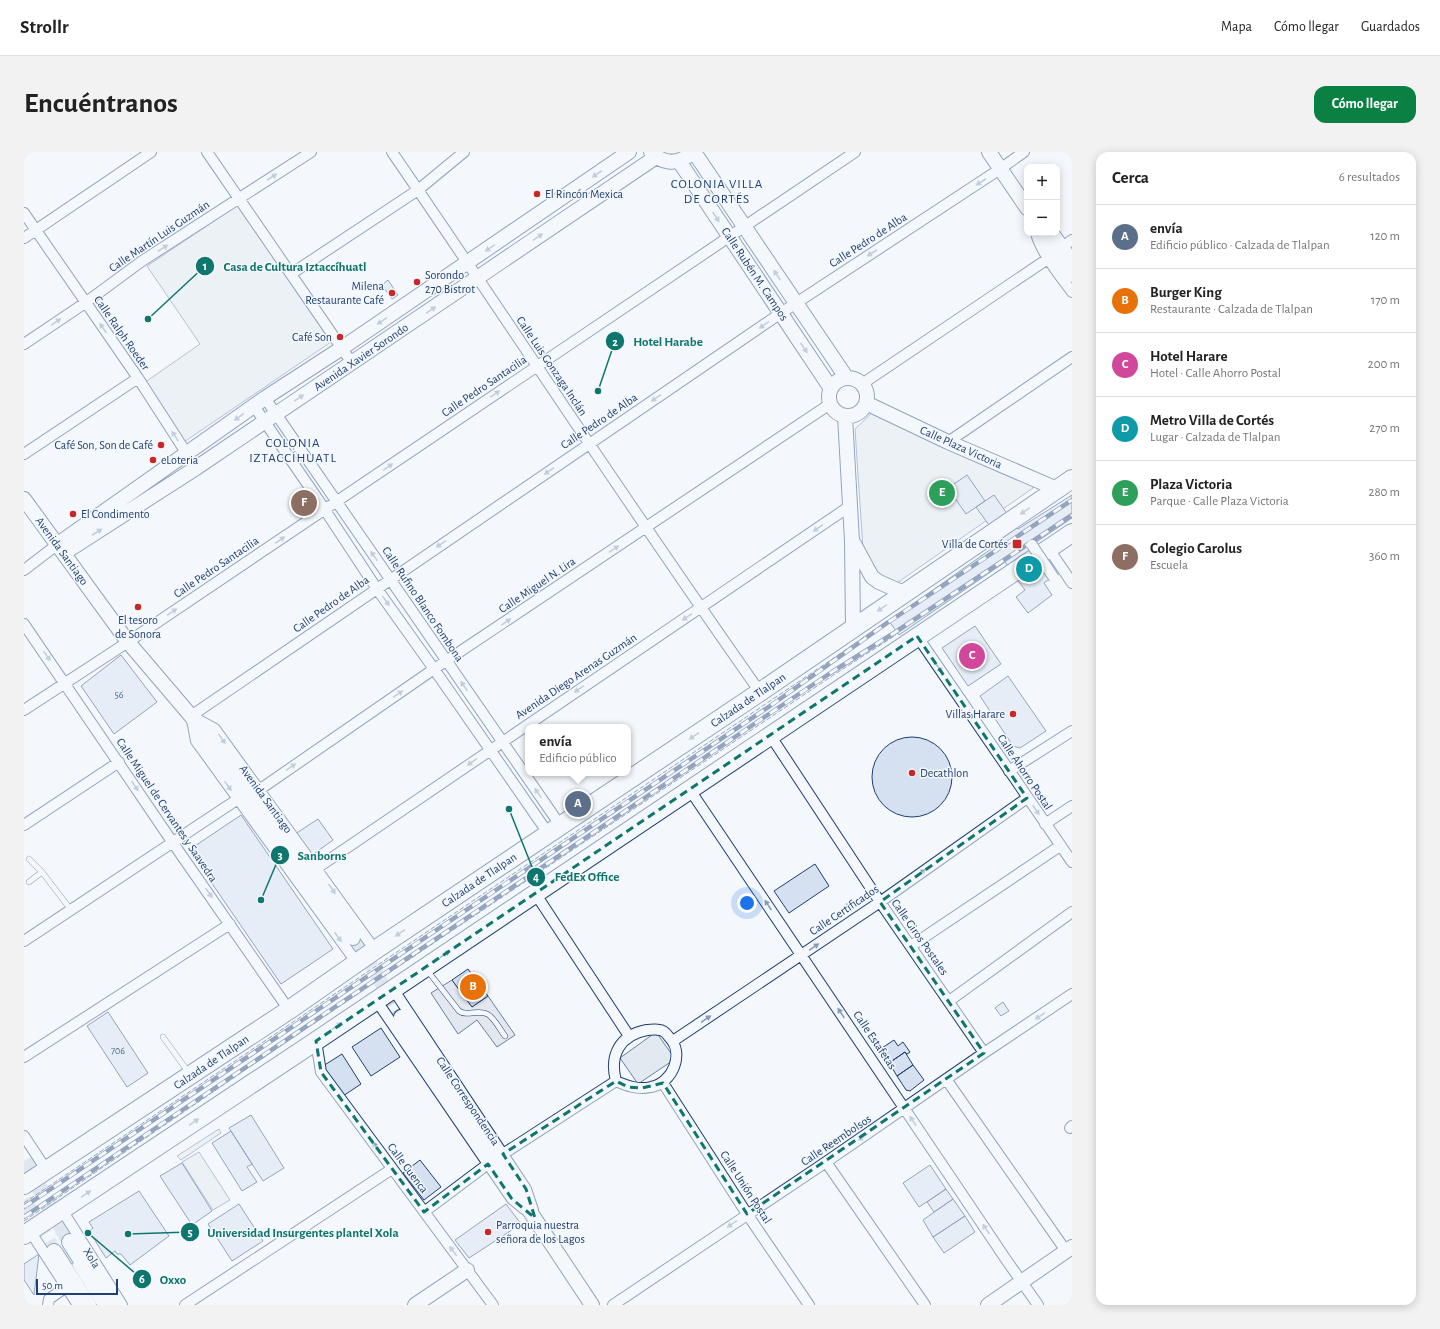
<!DOCTYPE html>
<html lang="es">
<meta charset="utf-8">
<style>
:root{--surface:#fff;--page:#f2f2f2;--text:#222;--muted:#767676;--line:#e0e0e0;--accent:#0b8043}
body{margin:0;font-family:"Alegreya Sans",sans-serif;background:var(--page);color:var(--text)}
.controls{position:absolute;right:12px;top:12px;display:grid;overflow:hidden;border-radius:8px;box-shadow:0 2px 10px #0003}
.controls button{width:36px;height:36px;display:grid;place-items:center;padding:0;border:0;border-bottom:1px solid var(--line);background:var(--surface);color:var(--text);font:20px sans-serif}
.scale{position:absolute;left:12px;bottom:10px;width:82px;box-sizing:border-box;padding-left:4px;border:2px solid #1d3f73;border-top:0;font-size:11px;line-height:14px;white-space:nowrap;color:#1d3f73;-webkit-text-stroke:3px #f4f7fb;paint-order:stroke}
.you{position:absolute;left:723px;top:751px;width:14px;height:14px;margin:-10px;border:3px solid #fff;border-radius:50%;background:#1a73e8;box-shadow:0 0 0 6px #1a73e833}
.badge{display:grid;place-items:center;width:26px;height:26px;border-radius:50%;background:var(--accent);color:#fff;font-size:13px;font-weight:700}
.pin{position:absolute;translate:-50% -50%;border:2px solid #fff;box-shadow:0 1px 4px #0006}
.popup{position:absolute;left:501px;top:572px;width:106px;height:52px;box-sizing:border-box;display:grid;place-content:center;border-radius:8px;background:var(--surface);filter:drop-shadow(0 1px 3px #0005);font-size:13px;white-space:nowrap;color:var(--muted)}
.popup b{font-size:15px;color:var(--text)}
.popup::after{content:'';position:absolute;left:50%;top:100%;margin-left:-8px;border:8px solid transparent;border-top-color:var(--surface)}
.list{margin:0;padding:0;list-style:none}
h2{display:flex;justify-content:space-between;align-items:center;height:52px;margin:0;padding:0 16px;font-size:17px}
h2 small{font-size:13px;font-weight:400;color:var(--muted)}
.list li{display:grid;grid-template-columns:26px 1fr auto;gap:12px;align-items:center;box-sizing:border-box;height:64px;padding:0 16px;border-top:1px solid var(--line)}
.list b{display:block;font-size:15px;white-space:nowrap}
.list p{margin:0;font-size:13px;white-space:nowrap;color:var(--muted)}
.list em{font-size:13px;font-style:normal;color:var(--muted)}
.map{position:relative;flex:none;width:1048px;height:1153px;overflow:hidden;border-radius:12px}
header{display:flex;align-items:center;gap:24px;box-sizing:border-box;height:56px;padding:0 20px;background:var(--surface);border-bottom:1px solid var(--line)}
header strong{font-size:19px}
nav{display:flex;gap:22px;margin-inline-start:auto;font-size:14px}
.intro{display:flex;align-items:center;justify-content:space-between;box-sizing:border-box;height:96px;padding:0 24px}
h1{margin:0;font-size:28px}
.button{padding:10px 18px;border-radius:12px;background:var(--accent);color:#fff;font-size:14px;font-weight:700}
main{display:flex;gap:24px;padding:0 24px}
aside{flex:1;background:var(--surface);border-radius:12px;box-shadow:0 2px 10px #0003}
.map>svg:first-child{display:block}
.green{fill:#e3e9f0;stroke:#687fa3}
.parking{fill:#e3e8f0;stroke:#687fa3}
.building{fill:#d5e0f0;stroke:#1d3f73}
.lines{fill:none;stroke-linecap:round;stroke-linejoin:round}
.secondary-tunnel{stroke:#c9d2e0;stroke-width:14;stroke-dasharray:14 7;stroke-linecap:butt}
.primary-tunnel{stroke:#c9d2e0;stroke-width:16;stroke-dasharray:16 8;stroke-linecap:butt}
.lane-casing{stroke:#1d3f73;stroke-width:6}
.street-casing{stroke:#1d3f73;stroke-width:12}
.secondary-casing{stroke:#1d3f73;stroke-width:16}
.primary-casing{stroke:#1d3f73;stroke-width:18}
.highway-casing{stroke:#1d3f73;stroke-width:20}
.lane{stroke:#f4f7fb;stroke-width:5}
.street{stroke:#f4f7fb;stroke-width:10}
.secondary{stroke:#f4f7fb;stroke-width:14}
.primary{stroke:#f4f7fb;stroke-width:16}
.highway{stroke:#f4f7fb;stroke-width:18}
.rail-casing{stroke:#1d3f73;stroke-width:4.5}
.rail{stroke:#f4f7fb;stroke-width:3;stroke-dasharray:9;stroke-linecap:butt}
.street-bridge-casing{stroke:#1d3f73;stroke-width:12;stroke-linecap:butt}
.street-bridge{stroke:#f4f7fb;stroke-width:10}
.fence{stroke:#1d3f73;stroke-width:1;stroke-dasharray:5 2;stroke-linecap:butt}
.oneway{fill:#889bb7}
.marked{fill:none;stroke:#0f766e;stroke-width:3;stroke-dasharray:8 5;stroke-linejoin:round}
.poi-dot{fill:#c62828;stroke:#f4f7fb;stroke-width:1.5}
.labels{text-anchor:middle;stroke-width:3;stroke-linejoin:round;paint-order:stroke}
.number-label{font-size:10px;fill:#4b6792}
.poi-label{font-size:12px;fill:#1d3f73;stroke:#f4f7fb;text-anchor:start}
.street-label{font-size:12px;fill:#1d3f73;stroke:#f4f7fb}
.neighbourhood-label{font-size:13px;letter-spacing:1px;fill:#1d3f73;stroke:#f4f7fb}
.leader{fill:none;stroke:#0f766e;stroke-width:1.5}
.callout-dot{fill:#0f766e;stroke:#f4f7fb;stroke-width:1.5}
.mark-label{font-size:12px;text-anchor:middle;font-weight:bold;fill:#fff}
.callout-label{font-size:13px;text-anchor:middle;font-weight:bold;fill:#0f766e;stroke:#f4f7fb;stroke-width:3;stroke-linejoin:round;paint-order:stroke}
</style>
<header>
<strong>Strollr</strong>
<nav><a>Mapa</a><a>Cómo llegar</a><a>Guardados</a></nav>
</header>
<div class="intro"><h1>Encuéntranos</h1><a class="button">Cómo llegar</a></div>
<main>
<div class="map">
<svg width="1048" height="1153" viewBox="0 0 1048 1153">
<rect width="100%" height="100%" fill="#f4f7fb"/>
<!-- green -->
<path class="green" d="M214 53 307 190 160 290 120 231 176 192 123 114Z
M851 258 1005 329 1009 336 873 431 855 426 839 397 831 277Z
M632 880 651 907 614 932 596 906Z
M195 977 197 981 157 1008 153 1004Z"/>
<!-- parking -->
<path class="parking" d="M428 828 448 855 464 844 491 883 473 895 453 868 434 882 407 841Z
M175 1000 206 1048 189 1058 158 1010Z"/>
<!-- building -->
<path class="building" d="M364 128 374 143 368 147 358 133Z
M943 323 961 349 942 362 924 336Z
M970 343 994 377 1048 343V366L1008 393 1028 425 1020 431 1028 443 1004 461 992 445 1001 438 981 410 875 483 865 469 977 390 952 355Z
M951 474 977 512 944 534 918 496Z
M97 503 133 550 90 582 57 534Z
M984 524 1022 579 996 596 989 594 956 544Z
M848 625a40 40 0 1 1 80 0a40 40 0 1 1-80 0Z
M217 663 309 797 257 832 165 698Z
M294 667 309 688 284 706 268 684Z
M791 712 805 734 765 761 750 739Z
M444 817 464 844 448 855 428 828Z
M979 850 985 859 977 864 971 856Z
M84 860 124 921 103 935 63 874Z
M357 876 376 905 347 924 328 895Z
M870 888 874 894 879 890 886 900 883 902 881 900 865 911 855 898Z
M881 900 889 913 873 924 865 911Z
M318 902 337 932 319 944 299 914Z
M889 913 900 928 886 939 882 938 873 924Z
M227 963 260 1016 239 1029 205 976Z
M207 979 228 1012 223 1015 233 1030 218 1039 188 991Z
M396 1008 417 1035 400 1048 379 1021Z
M158 1011 188 1059 168 1073 136 1024Z
M906 1013 922 1037 895 1055 879 1031Z
M922 1037 929 1047 910 1060 903 1050Z
M115 1039 145 1084 106 1113 97 1102H93L91 1099 82 1106 65 1079 69 1076 65 1070Z
M929 1047 941 1064 909 1085 899 1068Z
M215 1052 239 1089 208 1109 184 1072Z
M482 1052 497 1072 445 1106 431 1088Z
M941 1064 951 1080 920 1101 909 1085Z
M15 1102 10 1143 0 1128V1112Z"/>
<g class="lines">
<!-- secondary-tunnel -->
<path class="secondary-tunnel" d="M329 786 349 816 377 865"/>
<!-- primary-tunnel -->
<path class="primary-tunnel" d="M0 1009 46 1090
M0 1048 30 1100"/>
<!-- lane casing -->
<g class="lane-casing">
<path id="lane" d="M5 707 18 720
M5 730 18 720 47 758
M403 818 435 859C443 865 455 857 463 862 469 864 477 879 481 884
M139 885 165 921
M51 1113 76 1153"/>
</g>
<!-- street casing -->
<g class="street-casing">
<path id="street" d="M183 0 328 211
M368 0C491 179 610 362 736 540
M0 61 114 226 172 316
M1012 81C1016 99 1037 125 1048 140
M1030 81 1048 106
M0 86 127 0
M1040 94 1048 88
M267 122 394 38 440 0
M0 192 61 151 118 109 287 0
M838 232 1025 106
M241 246 536 673
M230 254 295 349 353 437 410 517 524 681
M924 290 1048 205
M0 302 114 226
M1025 397 1048 431
M0 418 34 392
M0 472 149 691 265 858
M893 484 1048 710
M0 558 104 490 831 0
M167 564 757 161 976 17 1000 0
M171 566 191 577 351 798
M168 568 172 589 333 811
M746 583 856 750 960 901
M985 619 1048 579
M235 638 410 517 806 252
M666 638 983 1109 1014 1153
M1021 672 1048 654
M0 673 95 610
M293 716 826 354
M511 741 605 884
M0 789 214 647
M887 794 1036 694
M369 837 502 1037 509 1058
M352 848 488 1047 500 1057
M925 849 1048 760
M623 878C626 878 632 877 635 878 639 878 643 882 645 885 661 901 649 931 627 935 614 938 603 934 592 929 585 903 596 883 623 878Z
M292 889 297 920 469 1153
M649 889 856 750 1003 646
M0 905 206 772
M922 927 1042 1099
M639 931 723 1062 785 1153
M1046 976 1048 974
M0 984 23 1019
M479 1002 592 929
M802 1010 901 1153
M38 1058 98 1153
M400 1060 464 1012
M6 1079 54 1153
M24 1153 25 1147 42 1135
M161 1153 368 1017
M589 1153 802 1010 960 901 1048 842"/>
</g>
<!-- secondary casing -->
<g class="secondary-casing">
<path id="secondary" d="M627 0C638 11 651 13 664 4
M670 0 822 225
M965 0 1003 56
M655 9 806 235
M1020 81 1048 123
M805 245a19 19 0 1 1 38 0a19 19 0 1 1-38 0Z
M842 251 924 290 1033 337
M821 264 828 389 829 477
M0 347 104 490 167 564 329 786
M829 390 848 425 855 430 880 441
M34 392 241 246 318 196 605 0
M40 401 172 316 632 5
M377 865 568 1153
M391 1153 443 1118
M964 1153 1048 1095"/>
</g>
<!-- primary casing -->
<g class="primary-casing">
<path id="primary" d="M46 1090 86 1153
M30 1100 64 1153"/>
</g>
<!-- highway casing -->
<g class="highway-casing">
<path id="highway" d="M0 1033 265 858 351 798 736 540 1048 327
M0 1083 292 889 1048 381"/>
</g>
<!-- lane -->
<use href="#lane" class="lane"/>
<!-- street -->
<use href="#street" class="street"/>
<!-- secondary -->
<use href="#secondary" class="secondary"/>
<!-- primary -->
<use href="#primary" class="primary"/>
<!-- highway -->
<use href="#highway" class="highway"/>
<!-- rail casing -->
<g class="rail-casing">
<path id="rail" d="M0 1055 746 554 863 471 1048 348
M0 1065 748 560 808 520 870 481 1048 363"/>
</g>
<!-- rail -->
<use href="#rail" class="rail"/>
<!-- street-bridge casing -->
<g class="street-bridge-casing">
<path id="street-bridge" d="M1008 393 1030 426"/>
</g>
<!-- street-bridge -->
<use href="#street-bridge" class="street-bridge"/>
<!-- fence -->
<path class="fence" d="M0 1051 804 510 863 469
M0 1069 265 888 811 522 872 483"/>
</g>
<!-- one-way arrows -->
<defs><path id="oneway-solid" d="M-6-.8H1V-3.2L6.5 0L1 3.2V.8H-6Z"/></defs>
<g class="oneway">
<use href="#oneway-solid" transform="translate(573 22) rotate(146)"/>
<use href="#oneway-solid" transform="translate(248 25) rotate(-32)"/>
<use href="#oneway-solid" transform="translate(957 30) rotate(147)"/>
<use href="#oneway-solid" transform="translate(692 65) rotate(57)"/>
<use href="#oneway-solid" transform="translate(514 85) rotate(-34)"/>
<use href="#oneway-solid" transform="translate(139 96) rotate(-33)"/>
<use href="#oneway-solid" transform="translate(466 96) rotate(146)"/>
<use href="#oneway-solid" transform="translate(848 101) rotate(147)"/>
<use href="#oneway-solid" transform="translate(753 123) rotate(-124)"/>
<use href="#oneway-solid" transform="translate(407 158) rotate(-34)"/>
<use href="#oneway-solid" transform="translate(358 169) rotate(146)"/>
<use href="#oneway-solid" transform="translate(32 170) rotate(-34)"/>
<use href="#oneway-solid" transform="translate(740 173) rotate(146)"/>
<use href="#oneway-solid" transform="translate(79 176) rotate(-125)"/>
<use href="#oneway-solid" transform="translate(780 196) rotate(56)"/>
<use href="#oneway-solid" transform="translate(471 242) rotate(-34)"/>
<use href="#oneway-solid" transform="translate(275 246) rotate(-34)"/>
<use href="#oneway-solid" transform="translate(632 246) rotate(146)"/>
<use href="#oneway-solid" transform="translate(215 265) rotate(144)"/>
<use href="#oneway-solid" transform="translate(151 284) rotate(-123)"/>
<use href="#oneway-solid" transform="translate(364 315) rotate(-34)"/>
<use href="#oneway-solid" transform="translate(525 319) rotate(146)"/>
<use href="#oneway-solid" transform="translate(1001 359) rotate(146)"/>
<use href="#oneway-solid" transform="translate(794 376) rotate(146)"/>
<use href="#oneway-solid" transform="translate(73 380) rotate(-33)"/>
<use href="#oneway-solid" transform="translate(256 388) rotate(-34)"/>
<use href="#oneway-solid" transform="translate(417 392) rotate(146)"/>
<use href="#oneway-solid" transform="translate(590 397) rotate(-34)"/>
<use href="#oneway-solid" transform="translate(350 404) rotate(-125)"/>
<use href="#oneway-solid" transform="translate(362 449) rotate(54)"/>
<use href="#oneway-solid" transform="translate(858 456) rotate(145)"/>
<use href="#oneway-solid" transform="translate(148 460) rotate(-34)"/>
<use href="#oneway-solid" transform="translate(663 465) rotate(146)"/>
<use href="#oneway-solid" transform="translate(482 470) rotate(-34)"/>
<use href="#oneway-solid" transform="translate(23 504) rotate(55)"/>
<use href="#oneway-solid" transform="translate(915 516) rotate(56)"/>
<use href="#oneway-solid" transform="translate(440 534) rotate(-125)"/>
<use href="#oneway-solid" transform="translate(555 537) rotate(146)"/>
<use href="#oneway-solid" transform="translate(374 542) rotate(-34)"/>
<use href="#oneway-solid" transform="translate(670 584) rotate(146)"/>
<use href="#oneway-solid" transform="translate(198 587) rotate(54)"/>
<use href="#oneway-solid" transform="translate(448 610) rotate(146)"/>
<use href="#oneway-solid" transform="translate(267 615) rotate(-34)"/>
<use href="#oneway-solid" transform="translate(111 634) rotate(56)"/>
<use href="#oneway-solid" transform="translate(204 634) rotate(54)"/>
<use href="#oneway-solid" transform="translate(514 641) rotate(-125)"/>
<use href="#oneway-solid" transform="translate(1012 658) rotate(56)"/>
<use href="#oneway-solid" transform="translate(897 721) rotate(-35)"/>
<use href="#oneway-solid" transform="translate(308 737) rotate(55)"/>
<use href="#oneway-solid" transform="translate(185 741) rotate(55)"/>
<use href="#oneway-solid" transform="translate(744 753) rotate(-124)"/>
<use href="#oneway-solid" transform="translate(376 781) rotate(146)"/>
<use href="#oneway-solid" transform="translate(314 785) rotate(54)"/>
<use href="#oneway-solid" transform="translate(790 795) rotate(-34)"/>
<use href="#oneway-solid" transform="translate(421 802) rotate(-34)"/>
<use href="#oneway-solid" transform="translate(817 861) rotate(-124)"/>
<use href="#oneway-solid" transform="translate(1016 864) rotate(146)"/>
<use href="#oneway-solid" transform="translate(682 867) rotate(-34)"/>
<use href="#oneway-solid" transform="translate(313 874) rotate(-34)"/>
<use href="#oneway-solid" transform="translate(889 969) rotate(-124)"/>
<use href="#oneway-solid" transform="translate(170 970) rotate(-34)"/>
<use href="#oneway-solid" transform="translate(839 985) rotate(145)"/>
<use href="#oneway-solid" transform="translate(352 995) rotate(-126)"/>
<use href="#oneway-solid" transform="translate(62 1042) rotate(-34)"/>
<use href="#oneway-solid" transform="translate(708 1072) rotate(146)"/>
<use href="#oneway-solid" transform="translate(962 1077) rotate(-124)"/>
<use href="#oneway-solid" transform="translate(429 1099) rotate(-127)"/>
</g>
<!-- marked area -->
<path d="M0 0H1048V1153H0ZM893 484 1003 646 856 750 960 901 723 1062 639 931 618 936 604 935 592 929 479 1002 502 1037 511 1066 488 1047 464 1012 400 1060 297 920 292 889Z" fill="#f4f7fb" fill-opacity=".55" fill-rule="evenodd"/>
<path class="marked" d="M893 484 1003 646 856 750 960 901 723 1062 639 931 618 936 604 935 592 929 479 1002 502 1037 511 1066 488 1047 464 1012 400 1060 297 920 292 889Z"/>
<!-- markers -->
<g class="poi-dot">
<circle cx="513" cy="42" r="4"/>
<circle cx="393" cy="130" r="4"/>
<circle cx="368" cy="141" r="4"/>
<circle cx="316" cy="185" r="4"/>
<circle cx="137" cy="293" r="4"/>
<circle cx="129" cy="308" r="4"/>
<circle cx="49" cy="362" r="4"/>
<rect x="988" y="387" width="10" height="10" rx="2"/>
<circle cx="114" cy="455" r="4"/>
<circle cx="989" cy="562" r="4"/>
<circle cx="888" cy="621" r="4"/>
<circle cx="464" cy="1080" r="4"/>
</g>
<g class="labels">
<!-- number labels -->
<g class="number-label">
<text x="95" y="546">56</text>
<text x="94" y="902">706</text>
</g>
<!-- poi labels -->
<g class="poi-label">
<text x="521" y="46">El Rincón Mexica</text>
<text x="401" y="127">Sorondo<tspan x="401" dy="14">270 Bistrot</tspan></text>
<text x="360" y="138" text-anchor="end">Milena<tspan x="360" dy="14">Restaurante Café</tspan></text>
<text x="308" y="189" text-anchor="end">Café Son</text>
<text x="129" y="297" text-anchor="end">Café Son, Son de Café</text>
<text x="137" y="312">eLoteria</text>
<text x="57" y="366">El Condimento</text>
<text x="984" y="396" text-anchor="end">Villa de Cortés</text>
<text x="114" y="472" text-anchor="middle">El tesoro<tspan x="114" dy="14">de Sonora</tspan></text>
<text x="981" y="566" text-anchor="end">Villas Harare</text>
<text x="896" y="625">Decathlon</text>
<text x="472" y="1077">Parroquia nuestra<tspan x="472" dy="14">señora de los Lagos</tspan></text>
</g>
<!-- street labels -->
<g class="street-label">
<text transform="translate(135 84) rotate(-34)" y="4">Calle Martín Luis Guzmán</text>
<text transform="translate(844 88) rotate(-33)" y="4">Calle Pedro de Alba</text>
<text transform="translate(731 122) rotate(56)" y="4">Calle Rubén M. Campos</text>
<text transform="translate(98 181) rotate(55)" y="4">Calle Ralph Roeder</text>
<text transform="translate(337 205) rotate(-34)" y="4">Avenida Xavier Sorondo</text>
<text transform="translate(528 214) rotate(56)" y="4">Calle Luis Gonzaga Inclán</text>
<text transform="translate(460 234) rotate(-34)" y="4">Calle Pedro Santacilia</text>
<text transform="translate(575 269) rotate(-34)" y="4">Calle Pedro de Alba</text>
<text transform="translate(937 295) rotate(24)" y="4">Calle Plaza Victoria</text>
<text transform="translate(38 399) rotate(54)" y="4">Avenida Santiago</text>
<text transform="translate(192 415) rotate(-34)" y="4">Calle Pedro Santacilia</text>
<text transform="translate(513 433) rotate(-34)" y="4">Calle Miguel N. Lira</text>
<text transform="translate(307 452) rotate(-35)" y="4">Calle Pedro de Alba</text>
<text transform="translate(399 452) rotate(56)" y="4">Calle Rufino Blanco Fombona</text>
<text transform="translate(552 524) rotate(-34)" y="4">Avenida Diego Arenas Guzmán</text>
<text transform="translate(724 548) rotate(-34)" y="4">Calzada de Tlalpan</text>
<text transform="translate(1001 620) rotate(56)" y="4">Calle Ahorro Postal</text>
<text transform="translate(242 647) rotate(54)" y="4">Avenida Santiago</text>
<text transform="translate(143 658) rotate(56)" y="4">Calle Miguel de Cervantes y Saavedra</text>
<text transform="translate(455 728) rotate(-34)" y="4">Calzada de Tlalpan</text>
<text transform="translate(820 758) rotate(-34)" y="4">Calle Certificados</text>
<text transform="translate(896 785) rotate(55)" y="4">Calle Giros Postales</text>
<text transform="translate(851 888) rotate(56)" y="4">Calle Estafetas</text>
<text transform="translate(187 910) rotate(-34)" y="4">Calzada de Tlalpan</text>
<text transform="translate(444 949) rotate(56)" y="4">Calle Correspondencia</text>
<text transform="translate(812 988) rotate(-34)" y="4">Calle Reembolsos</text>
<text transform="translate(384 1016) rotate(53)" y="4">Calle Cuenca</text>
<text transform="translate(722 1035) rotate(57)" y="4">Calle Unión Postal</text>
<text transform="translate(68 1106) rotate(58)" y="4">Xola</text>
</g>
<!-- neighbourhood labels -->
<g class="neighbourhood-label">
<text x="693" y="36">COLONIA VILLA<tspan x="693" dy="15">DE CORTÉS</tspan></text>
<text x="269" y="295">COLONIA<tspan x="269" dy="15">IZTACCÍHUATL</tspan></text>
</g>
</g>
<!-- callouts -->
<path class="leader" d="M124 167L181 114M574 239L591 189M237 748L256 703M485 657L512 725M104 1082L166 1080M64 1081L118 1127"/>
<g class="callout-dot">
<circle cx="124" cy="167" r="4"/>
<circle cx="574" cy="239" r="4"/>
<circle cx="237" cy="748" r="4"/>
<circle cx="485" cy="657" r="4"/>
<circle cx="104" cy="1082" r="4"/>
<circle cx="64" cy="1081" r="4"/>
<circle cx="181" cy="114" r="10"/>
<circle cx="591" cy="189" r="10"/>
<circle cx="256" cy="703" r="10"/>
<circle cx="512" cy="725" r="10"/>
<circle cx="166" cy="1080" r="10"/>
<circle cx="118" cy="1127" r="10"/>
</g>
<g class="mark-label">
<text x="181" y="118">1</text>
<text x="591" y="194">2</text>
<text x="256" y="707">3</text>
<text x="512" y="729">4</text>
<text x="166" y="1084">5</text>
<text x="118" y="1131">6</text>
</g>
<g class="callout-label">
<text x="271" y="119">Casa de Cultura Iztaccíhuatl</text>
<text x="644" y="194">Hotel Harabe</text>
<text x="298" y="708">Sanborns</text>
<text x="563" y="729">FedEx Office</text>
<text x="279" y="1085">Universidad Insurgentes plantel Xola</text>
<text x="149" y="1132">Oxxo</text>
</g>
</svg>
<div class="controls">
<button>+</button>
<button>−</button>
</div>
<div class="scale">50 m</div>
<div class="you"></div>
<div class="pin badge" style="left:554px;top:652px;background:#5c6f8a">A</div>
<div class="popup"><b>envía</b>Edificio público</div>
<div class="pin badge" style="left:449px;top:835px;background:#e8710a">B</div>
<div class="pin badge" style="left:948px;top:504px;background:#d1479c">C</div>
<div class="pin badge" style="left:1005px;top:417px;background:#0f9aa8">D</div>
<div class="pin badge" style="left:918px;top:341px;background:#2e9e5b">E</div>
<div class="pin badge" style="left:280px;top:351px;background:#8d6e63">F</div>
</div>
<aside>
<h2>Cerca<small>6 resultados</small></h2>
<ul class="list">
<li><span class="badge" style="background:#5c6f8a">A</span><div><b>envía</b><p>Edificio público · Calzada de Tlalpan</p></div><em>120 m</em></li>
<li><span class="badge" style="background:#e8710a">B</span><div><b>Burger King</b><p>Restaurante · Calzada de Tlalpan</p></div><em>170 m</em></li>
<li><span class="badge" style="background:#d1479c">C</span><div><b>Hotel Harare</b><p>Hotel · Calle Ahorro Postal</p></div><em>200 m</em></li>
<li><span class="badge" style="background:#0f9aa8">D</span><div><b>Metro Villa de Cortés</b><p>Lugar · Calzada de Tlalpan</p></div><em>270 m</em></li>
<li><span class="badge" style="background:#2e9e5b">E</span><div><b>Plaza Victoria</b><p>Parque · Calle Plaza Victoria</p></div><em>280 m</em></li>
<li><span class="badge" style="background:#8d6e63">F</span><div><b>Colegio Carolus</b><p>Escuela</p></div><em>360 m</em></li>
</ul>
</aside>
</main>
